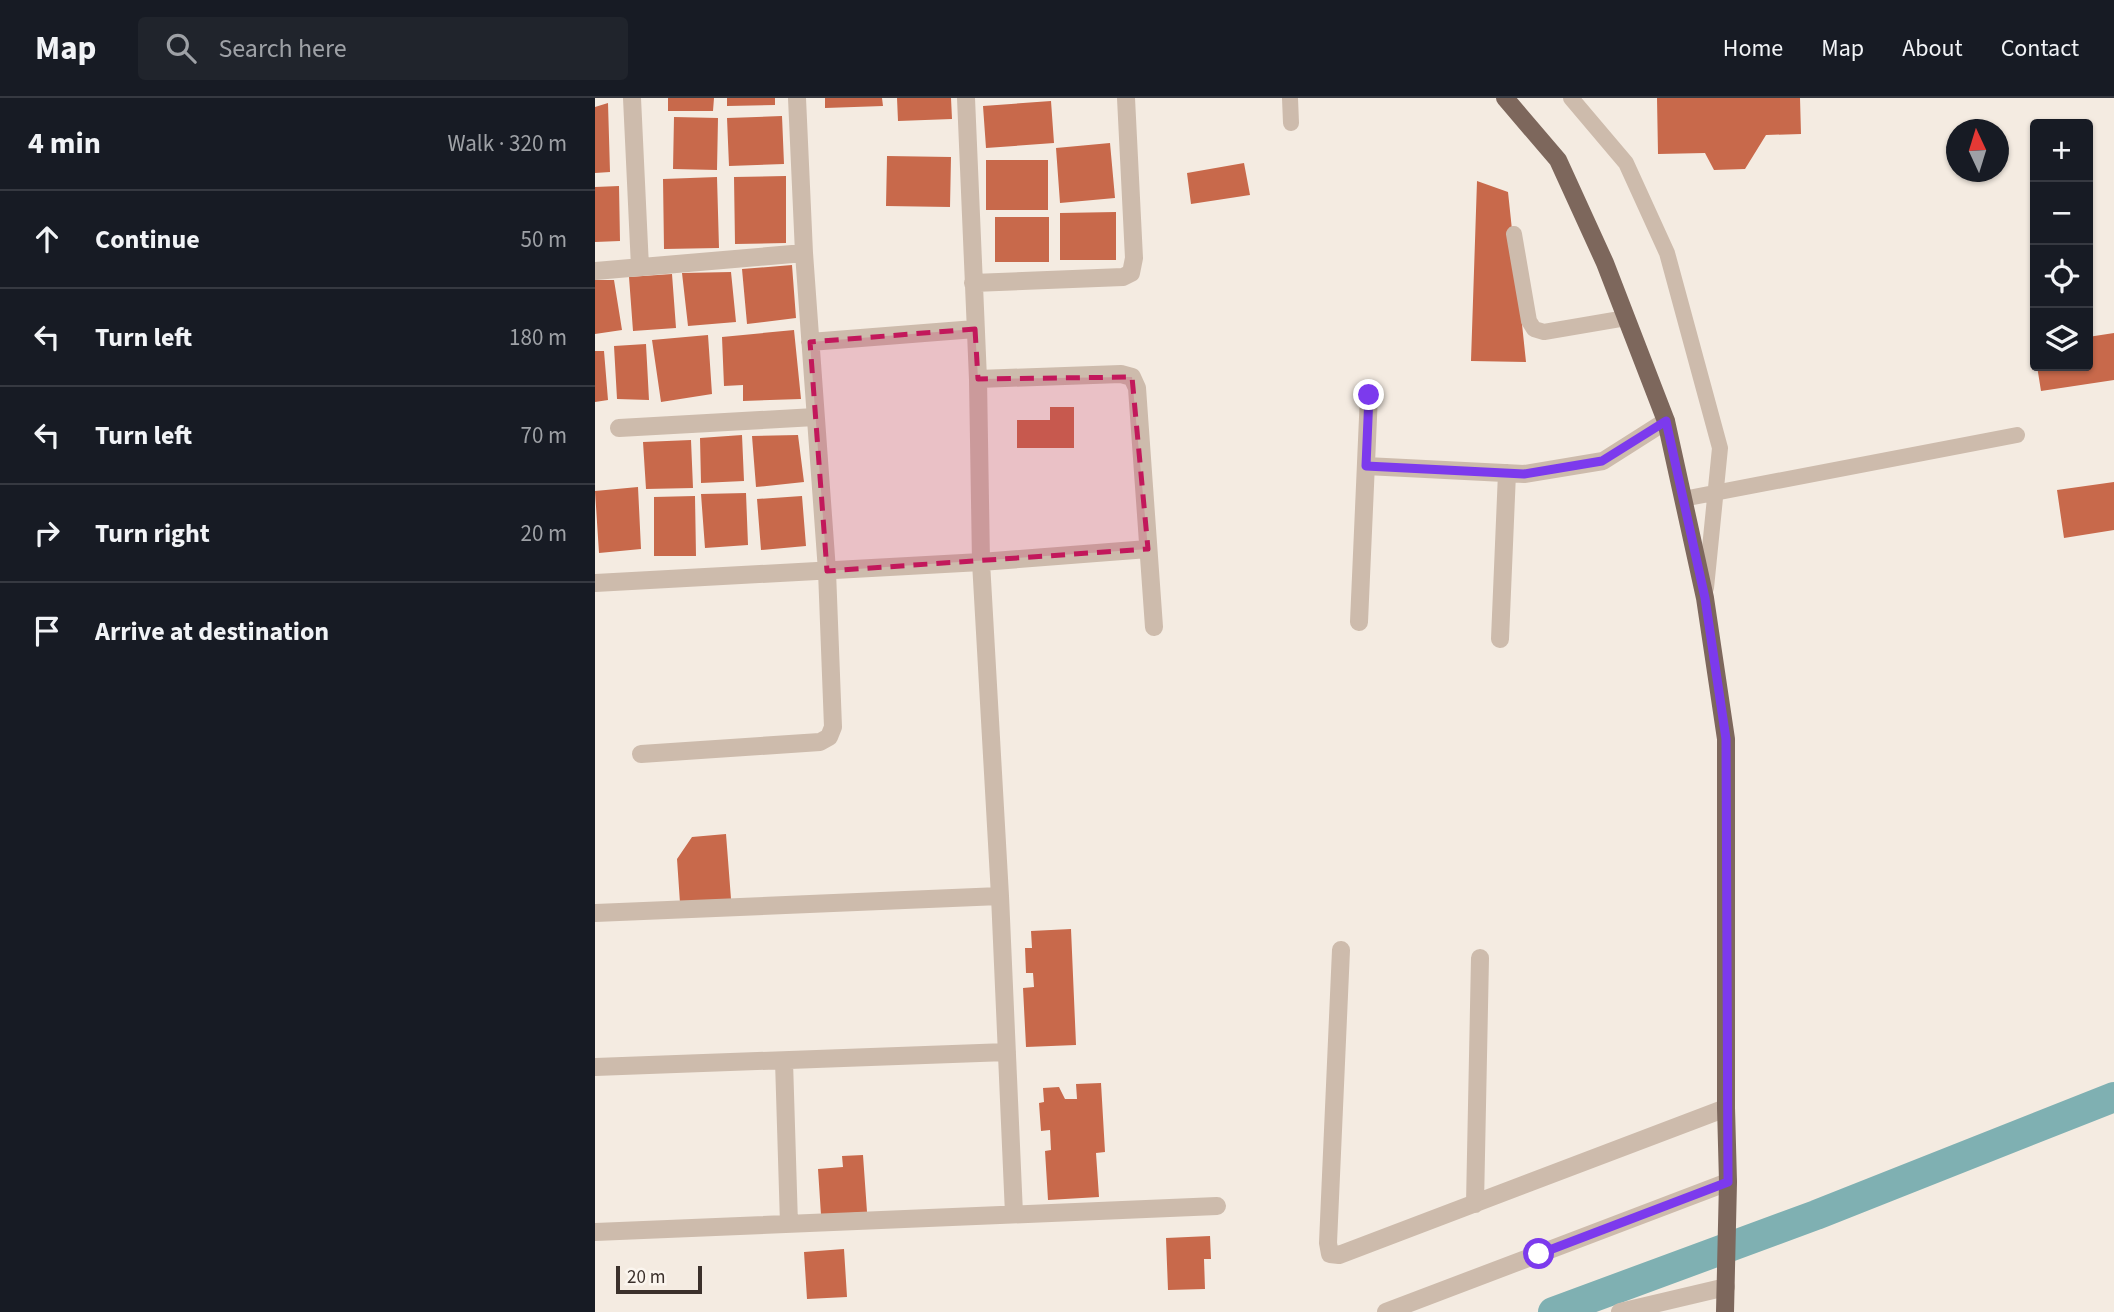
<!DOCTYPE html>
<meta charset="utf-8">
<style>
:root{--surface:#171b24;--page:#20242c;--text:#f1f3f6;--muted:#9ea1a6;--line:#363941}
body{margin:0;font-family:"Source Sans 3",sans-serif;background:var(--page);color:var(--text)}
.controls{position:absolute;right:21px;top:21px;display:grid;overflow:hidden;border-radius:7px;box-shadow:0 2px 5px #0004}
.controls button{width:63px;height:63px;display:grid;place-items:center;padding:0;border:0;border-bottom:2px solid var(--line);background:var(--surface);color:var(--text);font:35px sans-serif}
.compass{position:absolute;left:1351px;top:21px;width:63px;height:63px;border-radius:50%;background:var(--surface);box-shadow:0 2px 5px #0004;rotate:356deg}
.scale{position:absolute;left:21px;bottom:18px;width:86px;box-sizing:border-box;padding-left:7px;border:4px solid #3b302b;border-top:0;font-size:19px;line-height:24px;white-space:nowrap;color:#3b302b;-webkit-text-stroke:5px #fbf5ee;paint-order:stroke}
.stop{position:absolute;width:21px;height:21px;margin:-16px;border:5px solid #7c3aed;border-radius:50%;background:#fff}
.stop.end{background:#7c3aed;border-color:#fff;box-shadow:0 2px 7px #0008}
.list{margin:0;padding:0;list-style:none}
h2{display:flex;justify-content:space-between;align-items:center;height:91px;margin:0;padding:0 28px;font-size:30px}
h2 small{font-size:23px;font-weight:400;color:var(--muted)}
.list li{display:grid;grid-template-columns:46px 1fr auto;gap:21px;align-items:center;box-sizing:border-box;height:98px;padding:0 28px;border-top:2px solid var(--line)}
.list b{display:block;font-size:26px;white-space:nowrap}
.list em{font-size:23px;font-style:normal;color:var(--muted)}
.icon{flex:none;width:38px;height:38px;fill:none;stroke:currentColor;stroke-width:2;stroke-linecap:round;stroke-linejoin:round}
.map{position:relative;flex:none;width:1519px;height:1214px;overflow:hidden}
header{display:flex;align-items:center;gap:42px;box-sizing:border-box;height:98px;padding:0 35px;background:var(--surface);border-bottom:2px solid var(--line)}
header strong{font-size:33px}
nav{display:flex;gap:38px;margin-inline-start:auto;font-size:24px}
.search{width:490px;height:63px;background:var(--page);display:flex;align-items:center;gap:18px;box-sizing:border-box;padding:0 24px;border-radius:7px;color:var(--muted);font-size:26px}
main{display:flex}
aside{flex:1;background:var(--surface)}
.map>svg:first-child{display:block}
.lines{fill:none;stroke-linecap:round;stroke-linejoin:round}
.canal{stroke:#7fb0b2;stroke-width:30}
.building{fill:#c8694b}
.lane{stroke:#cdbbac;stroke-width:16}
.street{stroke:#cdbbac;stroke-width:18}
.primary{stroke:#7d675c;stroke-width:18}
.route{stroke:#7c3aed;stroke-width:9}
.marked{fill:#c2185b;fill-opacity:0.2;stroke:#c2185b;stroke-width:5;stroke-dasharray:14 9;stroke-linejoin:round}
</style>
<header>
<strong>Map</strong>
<div class="search"><svg class="icon" aria-label="search" viewBox="0 0 24 24"><circle cx="10" cy="10" r="6"/><path d="M15 15l6 6"/></svg>Search here</div>
<nav><a>Home</a><a>Map</a><a>About</a><a>Contact</a></nav>
</header>
<main>
<aside>
<h2>4 min<small>Walk · 320 m</small></h2>
<ul class="list">
<li><svg class="icon" aria-label="ahead" viewBox="0 0 24 24"><path d="M12 20V5M6 11l6-6 6 6"/></svg><div><b>Continue</b></div><em>50 m</em></li>
<li><svg class="icon" aria-label="left" viewBox="0 0 24 24"><path d="M17 20v-9H6M10 6l-5 5 5 5"/></svg><div><b>Turn left</b></div><em>180 m</em></li>
<li><svg class="icon" aria-label="left" viewBox="0 0 24 24"><path d="M17 20v-9H6M10 6l-5 5 5 5"/></svg><div><b>Turn left</b></div><em>70 m</em></li>
<li><svg class="icon" aria-label="right" viewBox="0 0 24 24"><path d="M7 20v-9h11M14 6l5 5-5 5"/></svg><div><b>Turn right</b></div><em>20 m</em></li>
<li><svg class="icon" aria-label="arrive" viewBox="0 0 24 24"><path d="M6 21V4h12l-3 4 3 4H6"/></svg><div><b>Arrive at destination</b></div></li>
</ul>
</aside>
<div class="map">
<svg width="1519" height="1214" viewBox="0 0 1519 1214">
<rect width="100%" height="100%" fill="#f4ebe1"/>
<g class="lines">
<!-- canal -->
<path class="canal" d="M958 1214 1221 1117 1519 999"/>
</g>
<!-- building -->
<path class="building" d="M73 0H119L118 13H73Z
M132 0H180V7L132 8Z
M230 0H287L288 8 230 10Z
M302 0H356L357 21 303 23Z
M1062 0H1205L1206 36 1171 37 1150 71 1119 72 1110 55 1063 56Z
M456 3 459 45 391 50 388 8Z
M13 5 15 74 0 75V9Z
M187 18 189 66 134 68 132 20Z
M79 19 123 20 122 72 78 71Z
M515 45 520 100 465 105 461 50Z
M292 58 356 59 355 109 291 108Z
M391 62H453V112H391Z
M649 65 655 97 596 106 592 75Z
M191 78V145L140 146 139 79Z
M122 79 124 150 69 151 68 81Z
M882 83 913 94 931 264 876 263Z
M24 88 25 143 0 144V89Z
M521 114V162H465V115Z
M400 119H454V164H400Z
M197 167 201 220 152 226 147 171Z
M136 174 141 224 93 228 87 175Z
M77 176 81 230 38 233 34 179Z
M0 182H19L27 232 0 236Z
M199 232 206 301 148 303V287L129 288 127 239Z
M1519 235V282L1446 293 1442 268H1493V239Z
M113 237 117 296 66 304 57 242Z
M51 246 54 302 22 301 19 248Z
M0 253H9L13 302 0 304Z
M455 309H479V350H422V322H455Z
M147 337 149 383 106 385 105 340Z
M203 337 209 384 161 389 157 338Z
M96 342 98 390 51 391 48 344Z
M1519 384V432L1469 440 1462 392Z
M43 389 46 451 4 455 0 393Z
M151 395 153 447 110 450 106 396Z
M100 398 101 458H59V399Z
M207 398 211 448 166 452 162 401Z
M131 736 136 801 85 805 82 761 97 739Z
M476 831 481 947 431 949 428 890 439 889 438 875H431L430 850H437L436 833Z
M506 985 510 1054 501 1055 504 1099 453 1102 450 1053 456 1052 455 1032 446 1033 444 1005 449 1004 448 990 464 989 470 1001H482L481 986Z
M268 1057 272 1114 226 1117 223 1071 248 1069 247 1058Z
M615 1138 616 1161H609L610 1191 573 1192 571 1140Z
M249 1151 252 1199 212 1201 209 1154Z"/>
<g class="lines">
<!-- lane -->
<path class="lane" d="M695 0 696 25
M976 0 1031 65 1072 155 1125 350 1111 490
M919 136 934 223 939 231 949 234 1031 220
M1088 401 1422 337"/>
<!-- street -->
<path class="street" d="M37 0 45 169
M371 0 383 281 386 464 405 798 419 1116
M0 173 209 155
M378 185 528 179 536 175 539 160 531 0
M215 244 380 231
M383 281 526 276 537 279 542 290 559 529
M24 330 220 319
M771 368 929 376 1008 363 1071 323
M0 485 386 464 553 451
M764 524 774 297
M905 541 912 375
M46 656 225 644 234 639 238 629 232 473 209 155 202 0
M0 815 405 798
M746 852 733 1145 735 1156 744 1157 1131 1010
M189 963 194 1126
M0 969 412 954
M880 1106 885 860
M0 1134 622 1108
M791 1214 1133 1084
M1025 1214 1131 1189"/>
<!-- primary -->
<path class="primary" d="M910 0 963 62 1010 165 1071 323 1110 500 1131 641V1010L1133 1084 1130 1214"/>
</g>
<g class="lines">
<!-- route -->
<path class="route" d="M774 297 771 368 929 376 1007 363 1071 323 1110 500 1131 641 1133 1084 944 1156"/>
</g>
<!-- marked area -->
<path class="marked" d="M380 231 383 281 537 279 553 451 232 473 215 244Z"/>
</svg>
<div class="controls">
<button>+</button>
<button>−</button>
<button><svg class="icon" aria-label="locate" viewBox="0 0 24 24"><circle cx="12" cy="12" r="6"/><path d="M12 2v4M12 18v4M2 12h4M18 12h4"/></svg></button>
<button><svg class="icon" aria-label="layers" viewBox="0 0 24 24"><path d="M12 4l9 5-9 5-9-5zM3 14l9 5 9-5"/></svg></button>
</div>
<svg class="compass" viewBox="-18 -18 36 36"><path d="M0-13l5 13h-10z" fill="#e53935"/><path d="M0 13l5-13h-10z" fill="#9ea1a6"/></svg>
<div class="scale">20 m</div>
<div class="stop" style="left:944px;top:1156px"></div>
<div class="stop end" style="left:774px;top:297px"></div>
</div>
</main>
